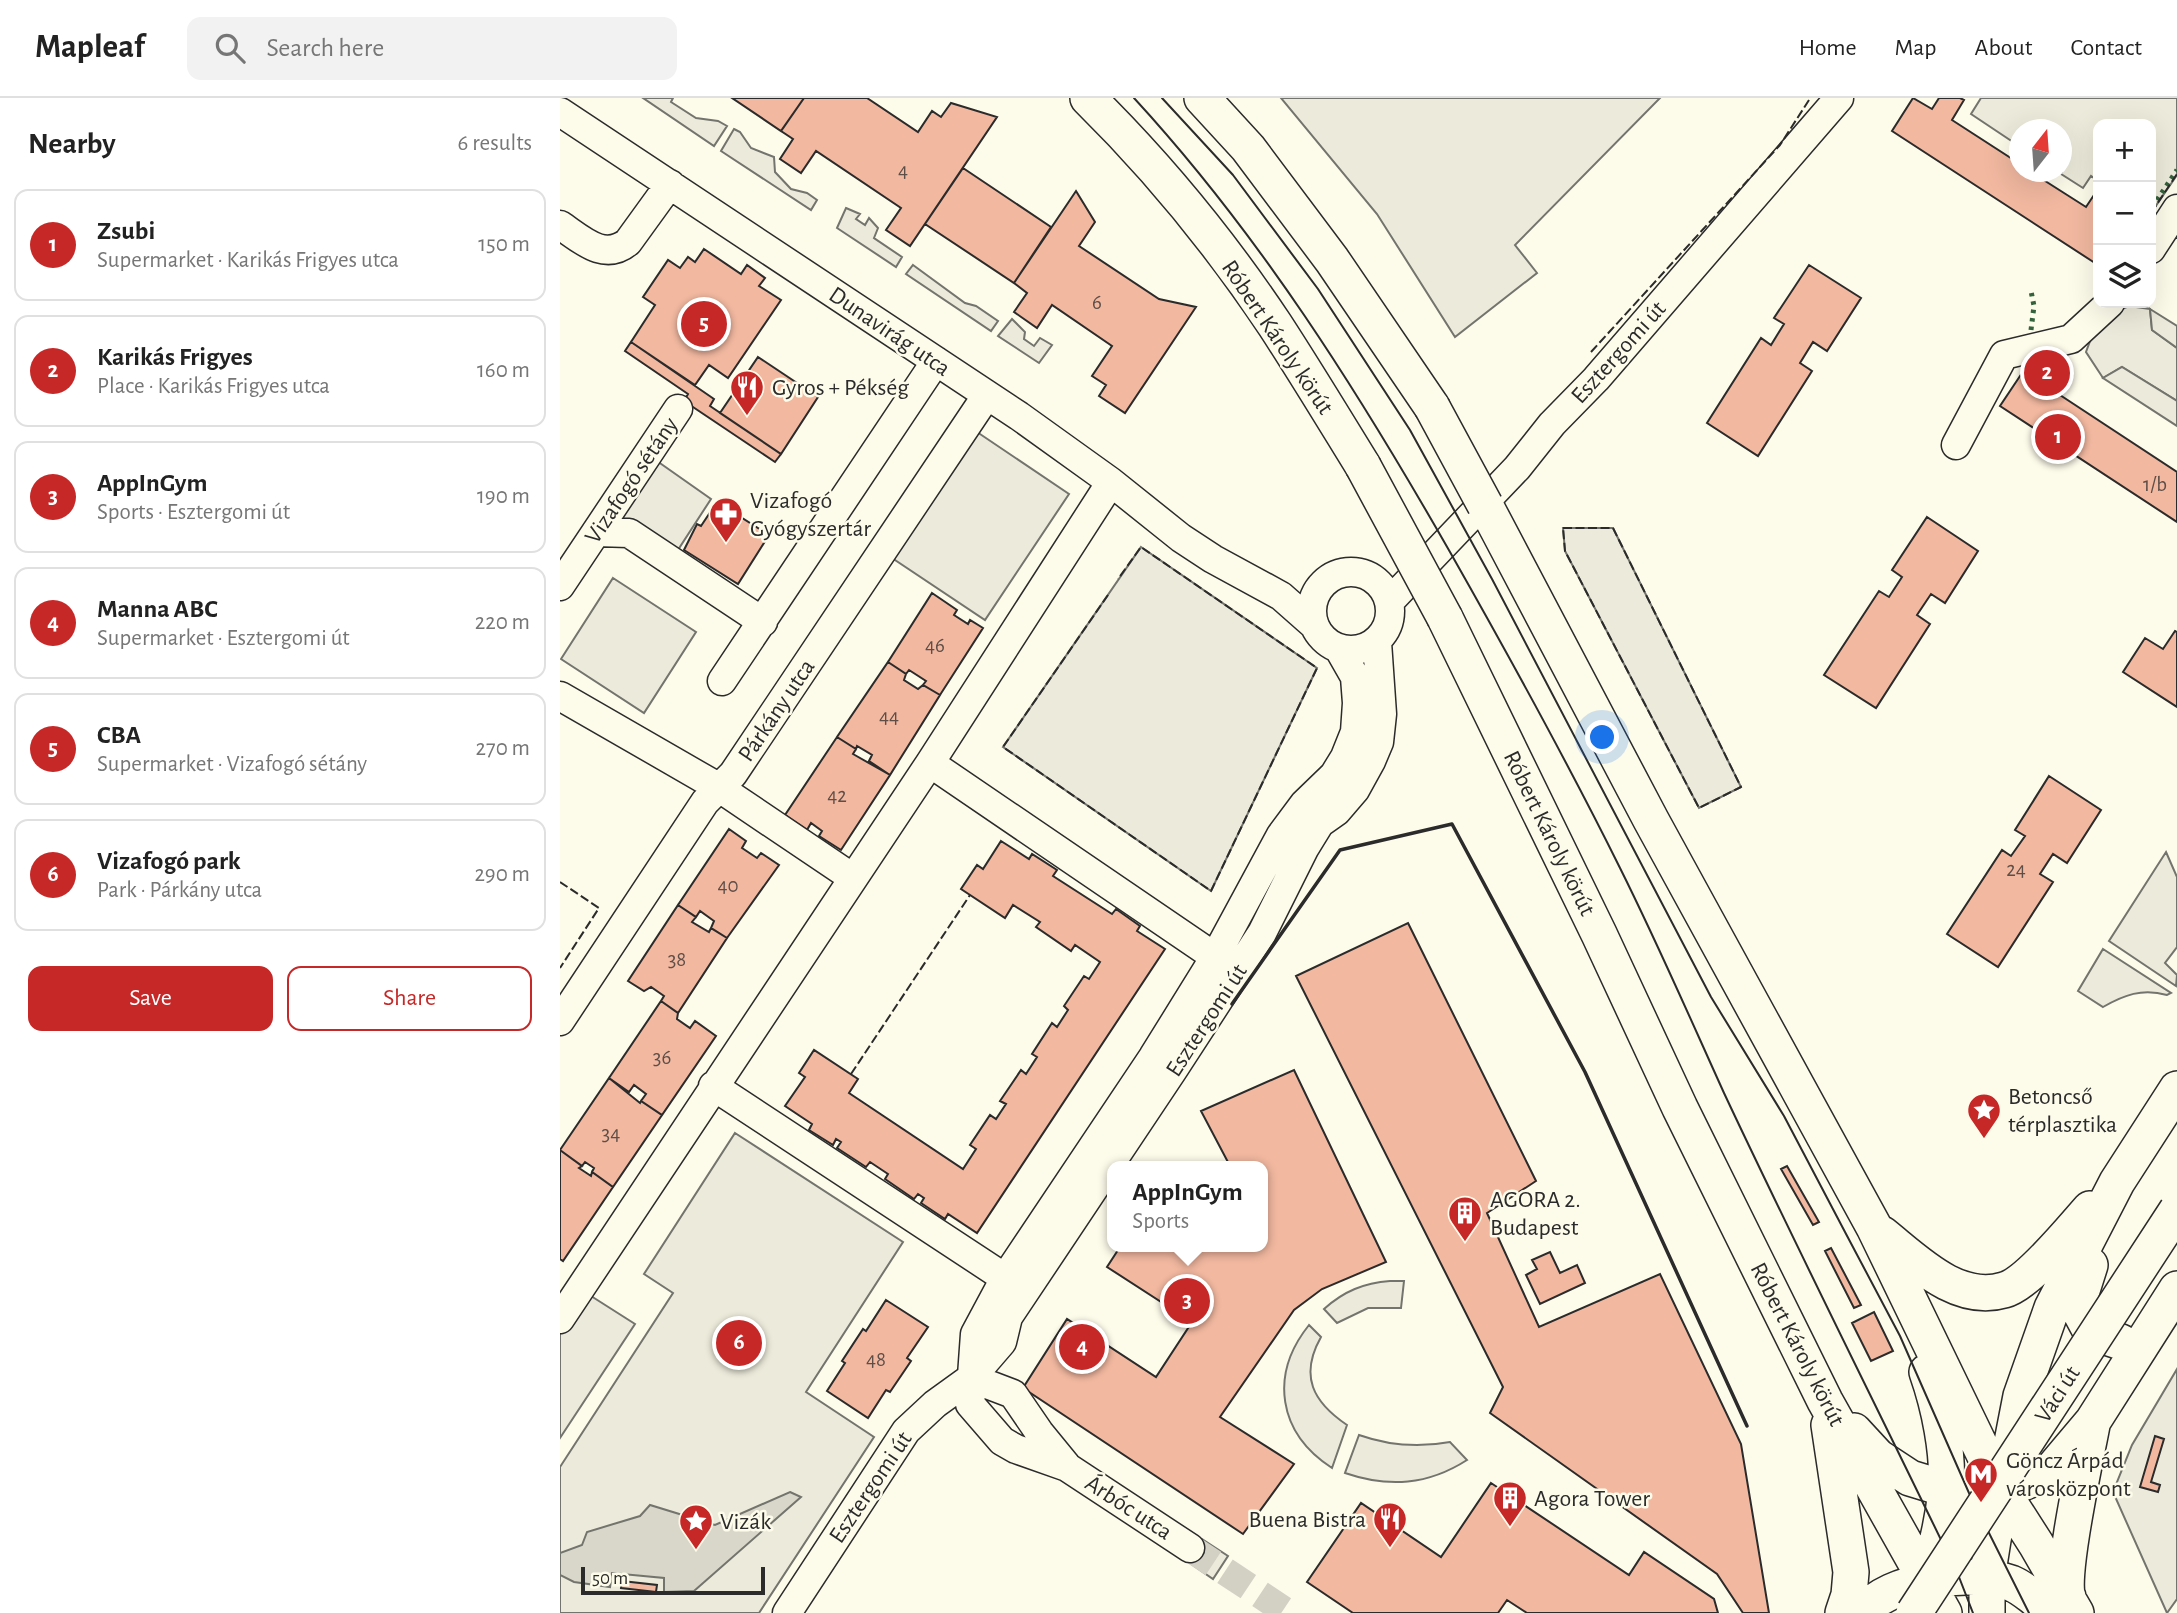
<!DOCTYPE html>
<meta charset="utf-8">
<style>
:root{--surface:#fff;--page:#f2f2f2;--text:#222;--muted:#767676;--line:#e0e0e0;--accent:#c62828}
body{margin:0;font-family:"Alegreya Sans",sans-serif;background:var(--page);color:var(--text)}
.controls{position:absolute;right:21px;top:21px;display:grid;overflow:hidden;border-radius:14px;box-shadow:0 7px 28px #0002}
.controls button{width:63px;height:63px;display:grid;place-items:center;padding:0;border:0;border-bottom:2px solid var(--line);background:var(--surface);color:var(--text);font:35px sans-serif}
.compass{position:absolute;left:1449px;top:21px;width:63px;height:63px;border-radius:50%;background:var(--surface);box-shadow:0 7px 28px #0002;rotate:17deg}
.scale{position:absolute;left:21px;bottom:18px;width:184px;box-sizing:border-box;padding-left:7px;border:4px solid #2b2b2b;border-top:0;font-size:19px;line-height:24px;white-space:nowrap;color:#2b2b2b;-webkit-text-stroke:5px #fdfbea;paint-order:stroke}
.you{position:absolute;left:1043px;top:640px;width:24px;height:24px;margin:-18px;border:5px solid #fff;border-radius:50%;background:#1a73e8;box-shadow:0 0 0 10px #1a73e833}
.badge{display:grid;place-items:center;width:46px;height:46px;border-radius:50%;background:var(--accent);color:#fff;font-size:23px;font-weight:700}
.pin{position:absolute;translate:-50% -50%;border:4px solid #fff;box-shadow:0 2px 7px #0006}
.popup{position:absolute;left:547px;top:1063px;width:161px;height:91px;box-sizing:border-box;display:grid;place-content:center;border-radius:14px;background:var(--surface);filter:drop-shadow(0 2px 5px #0005);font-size:23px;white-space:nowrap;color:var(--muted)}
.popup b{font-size:26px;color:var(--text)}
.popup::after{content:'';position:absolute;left:50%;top:100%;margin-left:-14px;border:14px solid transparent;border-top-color:var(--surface)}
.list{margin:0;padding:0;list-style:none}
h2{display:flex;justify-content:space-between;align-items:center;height:91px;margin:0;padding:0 28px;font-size:30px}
h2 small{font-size:23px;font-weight:400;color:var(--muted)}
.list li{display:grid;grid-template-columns:46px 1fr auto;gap:21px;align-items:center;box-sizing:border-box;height:112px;margin:0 14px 14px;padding:0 14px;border:2px solid var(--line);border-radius:14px}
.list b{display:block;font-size:26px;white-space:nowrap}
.list p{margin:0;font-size:23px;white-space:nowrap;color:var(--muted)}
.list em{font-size:23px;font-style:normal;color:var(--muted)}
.actions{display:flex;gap:14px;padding:21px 28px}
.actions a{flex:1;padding:16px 0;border:2px solid var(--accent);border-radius:14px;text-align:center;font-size:24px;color:var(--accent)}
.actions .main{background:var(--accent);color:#fff}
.icon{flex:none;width:38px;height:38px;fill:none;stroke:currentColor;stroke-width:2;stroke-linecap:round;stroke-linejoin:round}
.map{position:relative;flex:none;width:1617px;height:1515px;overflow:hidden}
header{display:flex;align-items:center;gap:42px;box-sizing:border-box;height:98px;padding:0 35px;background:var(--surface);border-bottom:2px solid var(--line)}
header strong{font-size:33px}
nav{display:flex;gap:38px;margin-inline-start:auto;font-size:24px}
.search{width:490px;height:63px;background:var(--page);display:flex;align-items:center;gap:18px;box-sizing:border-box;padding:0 24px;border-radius:14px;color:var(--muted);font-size:26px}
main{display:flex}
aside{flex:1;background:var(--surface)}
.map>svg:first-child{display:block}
.green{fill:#ecebdb;stroke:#74746e;stroke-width:2}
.parking{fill:#eceadb;stroke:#74746e;stroke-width:2}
.water{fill:#d8d7c9;stroke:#74746e;stroke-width:2}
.building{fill:#f2b8a0;stroke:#2b2b2b;stroke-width:2}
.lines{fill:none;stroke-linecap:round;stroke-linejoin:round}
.minor-tunnel{stroke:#d3d1c4;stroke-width:28;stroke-dasharray:28 14;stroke-linecap:butt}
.minor-casing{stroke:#2b2b2b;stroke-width:31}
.major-casing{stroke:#2b2b2b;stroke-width:38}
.minor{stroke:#fdfbea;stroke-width:28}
.major{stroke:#fdfbea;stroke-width:35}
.tram{stroke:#2b2b2b;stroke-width:2}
.major-bridge-casing{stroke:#2b2b2b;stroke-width:38;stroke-linecap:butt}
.major-bridge{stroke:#fdfbea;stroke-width:35}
.hedge{stroke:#34623c;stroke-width:5;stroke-dasharray:3.5 5;stroke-linecap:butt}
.fence{stroke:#2b2b2b;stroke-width:2;stroke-dasharray:9 3.5;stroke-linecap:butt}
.wall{stroke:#2b2b2b;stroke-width:3.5}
.labels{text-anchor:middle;stroke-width:5;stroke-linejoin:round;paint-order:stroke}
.number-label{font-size:21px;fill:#5d4e48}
.street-label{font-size:24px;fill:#2b2b2b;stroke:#fdfbea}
.poi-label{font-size:24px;fill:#2b2b2b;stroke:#fdfbea;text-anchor:start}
</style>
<header>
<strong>Mapleaf</strong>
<div class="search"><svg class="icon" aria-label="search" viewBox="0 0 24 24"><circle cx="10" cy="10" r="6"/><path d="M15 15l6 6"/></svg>Search here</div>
<nav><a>Home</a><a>Map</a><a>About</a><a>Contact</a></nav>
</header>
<main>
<aside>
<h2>Nearby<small>6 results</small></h2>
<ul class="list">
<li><span class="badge">1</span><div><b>Zsubi</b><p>Supermarket · Karikás Frigyes utca</p></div><em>150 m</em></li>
<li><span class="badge">2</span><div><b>Karikás Frigyes</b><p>Place · Karikás Frigyes utca</p></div><em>160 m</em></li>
<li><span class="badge">3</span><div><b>AppInGym</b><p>Sports · Esztergomi út</p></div><em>190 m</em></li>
<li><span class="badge">4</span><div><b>Manna ABC</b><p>Supermarket · Esztergomi út</p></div><em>220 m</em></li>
<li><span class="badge">5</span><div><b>CBA</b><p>Supermarket · Vizafogó sétány</p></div><em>270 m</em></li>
<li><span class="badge">6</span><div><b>Vizafogó park</b><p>Park · Párkány utca</p></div><em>290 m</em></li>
</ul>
<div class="actions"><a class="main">Save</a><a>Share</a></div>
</aside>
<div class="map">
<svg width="1617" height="1515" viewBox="0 0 1617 1515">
<rect width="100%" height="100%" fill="#fdfbea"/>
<!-- green -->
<path class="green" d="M83 0H113L111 4 136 20 158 23 167 28 154 48Z
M721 0H1100L955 147 977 175 895 239 817 116Z
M1421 0H1617V77L1591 115V26H1538V83L1531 78 1523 90 1498 74H1502V32H1460L1459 48 1411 16Z
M174 31 180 34 191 50 214 59 215 74 231 91 247 95 257 102 251 112 161 53Z
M286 110 300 116 296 121 305 127 309 120 318 130 314 140 342 159 336 169 277 130Z
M353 167 405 205 416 208 438 223 431 233 346 176Z
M1569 208 1590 211 1592 232 1617 250V303L1562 269 1543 280 1526 254C1535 227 1542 219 1569 208Z
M452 221 465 234 464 241 474 248 480 240 492 247 479 265 438 238Z
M417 334 509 396 425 522 332 460Z
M1003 430H1053L1181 689 1139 710 1005 453Z
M53 480 136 534 84 615 1 561Z
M1606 754 1617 779V849L1605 865 1617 877 1616 888 1549 843Z
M1543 851 1611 895 1607 897C1582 890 1564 897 1543 909L1518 893Z
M175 1035 343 1144 246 1294 314 1339 199 1515H0V1369L113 1195 84 1176Z
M830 1183H844L841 1210H808L777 1225 764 1211C784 1193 804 1185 830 1183Z
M749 1227 761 1239C739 1278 753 1304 787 1327L772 1370C718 1335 709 1277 749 1227Z
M1617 1271V1501L1607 1515 1553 1394 1572 1347Z
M799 1337C830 1348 858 1350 890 1344L907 1362C868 1387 829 1390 785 1375Z
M642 1441 668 1458 653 1481 627 1463Z"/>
<!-- parking -->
<path class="parking" d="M1590 211 1617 228V250L1592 232Z
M1562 269 1617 303V328L1543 280Z
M87 356 151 401 114 458 48 416Z
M581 449 757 570 651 793 443 649Z
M20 1191 75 1226 0 1340V1221Z"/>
<!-- water -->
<path class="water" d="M230 1394 241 1399 134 1493 104 1494V1480L52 1475 50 1489 14 1484 0 1477V1455L22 1447 27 1434 80 1418 90 1407 155 1427Z"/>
<!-- building -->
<path class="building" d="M172 0H244L221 33Z
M244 0H307L358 34 372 13 381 19 391 5 437 19 350 148 326 132 341 110 256 53 241 75 220 61 233 41 221 33Z
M1353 0 1372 11 1379 0H1400L1404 2 1392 22 1460 66V74H1471L1526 109 1536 94 1538 95V167L1332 33Z
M403 70 491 129 454 185 365 126Z
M516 93 535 124 519 148 599 201 636 209 565 315 539 298 546 287 532 278 552 248 492 207 477 230 454 214 467 195 454 185Z
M144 151 181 176 187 167 205 180 199 188 221 202 168 280 149 267 135 287 71 244 95 207 83 199 108 162 120 170 128 159 135 164Z
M1249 167 1301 200 1267 253 1253 244 1240 265 1252 273 1198 358 1147 325 1201 240 1211 247 1224 226 1214 220Z
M71 244 154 301 150 308 221 356 215 364 124 303 128 296 65 253Z
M198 259 258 299 221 356 160 315Z
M1493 266 1512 278 1500 297 1617 374V424L1440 308 1462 275 1480 286Z
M157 404 209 437 178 486 124 452 137 426 141 428Z
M1367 419 1418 453 1385 505 1371 496 1357 517 1370 526 1316 610 1264 577 1319 493 1329 499 1342 479 1332 472Z
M372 495 397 512 394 517 408 526 410 522 423 530 380 597 363 587 366 583 349 572 346 576 328 564Z
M1615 533 1617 534V609L1563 574 1585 540 1603 551Z
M328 564 346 576 344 582 358 591 363 587 380 597 330 677 309 663 312 657 297 648 296 651 277 639Z
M277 639 296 651 293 656 330 677 281 752 259 738 262 733 251 725 247 732 225 717Z
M1489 678 1541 712 1507 765 1493 756 1480 776 1493 784 1438 869 1387 836 1442 752 1451 758 1465 738 1455 732Z
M169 731 186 743 182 750 197 760 201 755 219 767 167 840 151 830 154 823 140 813 136 819 118 807Z
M441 743 469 761 472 756 497 772 493 778 552 816 556 811 580 828 577 833 605 851 417 1135 388 1116 385 1121 361 1105 364 1100 358 1096 354 1101 325 1081 328 1076 310 1064 306 1069 277 1050 281 1044 276 1041 273 1047 249 1032 252 1026 225 1008 245 979 239 975 254 952 298 981 289 995 403 1071 416 1051 410 1047 430 1017 436 1021 446 1006 440 1003 461 972 466 976 477 959 472 956 492 925 497 929 508 912 504 908 524 878 529 881 540 864 515 847 511 853 476 829 480 824 453 807 445 820 401 791 417 767 423 771Z
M118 807 136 819 132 824 149 834 151 830 167 840 118 915 101 903 104 898 91 889 84 893 68 883Z
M848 825 976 1083 927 1115 979 1229 1100 1176 1181 1346 1209 1515H1183L1157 1476 930 1315 943 1289 736 878Z
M101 903 118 915 117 921 130 930 135 923 156 938 102 1017 81 1003 86 996 74 987 69 994 49 980Z
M734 972 826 1164 762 1191 734 1212 660 1319 734 1366 683 1436 463 1290 507 1221 596 1279 632 1224 547 1169 560 1149H702V1068H670L641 1013Z
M49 980 80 1005 81 1003 102 1017 53 1089 32 1074 34 1070 25 1064 22 1068 0 1052Z
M0 1052 22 1068 19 1070 31 1078 32 1074 53 1089 3 1163 0 1161Z
M1227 1068 1259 1124 1253 1127 1221 1071Z
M1271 1150 1301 1207 1294 1210 1265 1153Z
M990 1154 1000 1175 1017 1167 1025 1185 980 1206 966 1177 977 1171 972 1162Z
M326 1202 368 1229 347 1260 351 1263 330 1294 326 1292 308 1320 267 1293 285 1265 282 1263 303 1231 306 1233Z
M1314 1214 1333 1253 1311 1263 1292 1225Z
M1595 1338 1604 1341 1591 1384 1600 1387 1598 1394 1580 1389Z
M931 1385 1069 1477 1084 1454 1154 1501 1158 1515H967L947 1502 938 1515H793L747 1484 801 1405 881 1459Z
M62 1483 97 1487 96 1494 61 1490Z"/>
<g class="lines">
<!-- minor-tunnel -->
<path class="minor-tunnel" d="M630 1450 728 1515"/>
<!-- minor casing -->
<g class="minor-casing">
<path id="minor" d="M0 14 459 318 551 384 621 440 653 461 721 498 755 528
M0 127C21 141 44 164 68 144L110 86
M1591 151 1617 111
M1396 347 1444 257 1511 241 1550 205
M36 434 69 435 203 524
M752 513a39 39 0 1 1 78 0a39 39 0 1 1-78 0Z
M0 488 118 311
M830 503 957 370 992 326 1036 281 1279 0
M162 583 376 263
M0 598 158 689 293 780
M370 665 655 859
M0 923 145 704 173 676 427 297
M153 988 445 1180
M0 1221 370 665 551 384
M411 1280 453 1296 479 1334 506 1367
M630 1450 507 1369 456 1351 442 1343 410 1306 415 1236 445 1180 593 959 655 859 721 737 744 706 774 677 785 659 795 634 797 605 795 579 779 551
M227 1515 346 1333 375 1306 411 1280 442 1244 448 1219 613 972 702 835 744 751 760 725 777 713 795 692 811 663 819 644 822 616 817 544"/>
</g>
<!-- major casing -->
<g class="major-casing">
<path id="major" d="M528 0C597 68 661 146 715 227 745 273 774 321 803 368
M642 0 688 50 772 162 872 309
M925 407 1091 722 1314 1129 1442 1393 1476 1446 1516 1515
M885 520 1039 836 1120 1010 1265 1303 1384 1515
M1322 1136C1356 1163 1397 1206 1444 1192 1468 1186 1512 1131 1530 1111
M1530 1167 1517 1208 1531 1234 1561 1244
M1269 1327 1291 1474 1289 1497 1283 1515
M1294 1333 1318 1359 1350 1380 1386 1391 1426 1396 1442 1393 1490 1374 1533 1323 1617 1191
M1363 1493C1373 1463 1383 1424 1386 1392 1389 1355 1379 1308 1367 1274
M1508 1499C1499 1482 1527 1354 1532 1327
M1303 1515C1328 1480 1412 1472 1451 1485 1463 1490 1481 1505 1490 1515
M1427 1515V1480L1433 1442 1461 1298 1492 1210 1557 1084 1617 991"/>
</g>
<!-- minor -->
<use href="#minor" class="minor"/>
<!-- major -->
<use href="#major" class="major"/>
<!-- tram -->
<path class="tram" d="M574 0C700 137 798 293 890 454 949 558 1007 663 1060 770 1097 844 1130 920 1164 995 1240 1157 1321 1317 1399 1479L1413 1515
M602 0 673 77 758 191 850 332 932 481 1151 899 1224 1018 1285 1134 1340 1238 1409 1395 1469 1515"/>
<!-- major-bridge casing -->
<g class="major-bridge-casing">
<path id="major-bridge" d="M872 309 925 407
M803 368 885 520
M1354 1515 1617 1112"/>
</g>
<!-- major-bridge -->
<use href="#major-bridge" class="major-bridge"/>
<!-- hedge -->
<path class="hedge" d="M1597 102 1617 72
M1471 232 1474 208 1471 193"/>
<!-- fence -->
<path class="fence" d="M1591 115 1617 76
M1617 140V141
M1031 254 1220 47 1249 2
M1003 430H1053L1181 689 1139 710 1005 453Z
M548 497 443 649 651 793 757 570 581 449 558 481
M0 784 39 810 0 870
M291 976 410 797"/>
<!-- wall -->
<path class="wall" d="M672 906 780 752 892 726 1025 974 1187 1328"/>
</g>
<!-- icons -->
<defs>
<g id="restaurant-pin" transform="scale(1.75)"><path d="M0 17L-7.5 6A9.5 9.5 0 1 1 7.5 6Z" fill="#c62828" stroke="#fdfbea"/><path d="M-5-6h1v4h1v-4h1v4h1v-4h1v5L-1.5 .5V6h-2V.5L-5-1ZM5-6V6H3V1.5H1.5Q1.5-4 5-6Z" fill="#fff"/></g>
<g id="pharmacy-pin" transform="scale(1.75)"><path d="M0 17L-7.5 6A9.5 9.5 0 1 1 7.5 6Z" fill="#c62828" stroke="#fdfbea"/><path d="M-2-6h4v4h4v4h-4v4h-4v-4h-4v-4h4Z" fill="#fff"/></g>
<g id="sight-pin" transform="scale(1.75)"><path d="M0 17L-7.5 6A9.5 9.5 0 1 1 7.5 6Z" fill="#c62828" stroke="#fdfbea"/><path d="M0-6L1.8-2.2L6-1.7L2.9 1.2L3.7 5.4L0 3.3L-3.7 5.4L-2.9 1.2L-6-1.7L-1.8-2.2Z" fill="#fff"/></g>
<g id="building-pin" transform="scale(1.75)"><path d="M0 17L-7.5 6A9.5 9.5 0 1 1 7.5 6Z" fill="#c62828" stroke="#fdfbea"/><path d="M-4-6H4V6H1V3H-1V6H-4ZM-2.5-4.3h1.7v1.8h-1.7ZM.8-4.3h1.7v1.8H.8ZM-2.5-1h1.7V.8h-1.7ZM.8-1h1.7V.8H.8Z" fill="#fff"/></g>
<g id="metro-pin" transform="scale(1.75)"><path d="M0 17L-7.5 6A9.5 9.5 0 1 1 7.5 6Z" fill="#c62828" stroke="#fdfbea"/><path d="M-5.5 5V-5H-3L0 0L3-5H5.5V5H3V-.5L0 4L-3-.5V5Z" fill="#fff"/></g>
</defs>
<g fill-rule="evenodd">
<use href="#restaurant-pin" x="187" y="289"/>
<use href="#pharmacy-pin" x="166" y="416"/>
<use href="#sight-pin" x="1424" y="1012"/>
<use href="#building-pin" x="905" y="1115"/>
<use href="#metro-pin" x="1421" y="1376"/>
<use href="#building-pin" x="950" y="1400"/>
<use href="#restaurant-pin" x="830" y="1421"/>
<use href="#sight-pin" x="136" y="1423"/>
</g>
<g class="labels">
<!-- number labels -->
<g class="number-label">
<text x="343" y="79">4</text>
<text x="537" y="211">6</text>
<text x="1595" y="393">1/b</text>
<text x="375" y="554">46</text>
<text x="329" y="625">44</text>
<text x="277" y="704">42</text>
<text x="1456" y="778">24</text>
<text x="168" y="794">40</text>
<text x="117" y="868">38</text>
<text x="102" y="966">36</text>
<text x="51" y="1042">34</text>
<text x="316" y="1268">48</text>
</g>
<!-- street labels -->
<g class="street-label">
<text transform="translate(330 233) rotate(34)" y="8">Dunavirág utca</text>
<text transform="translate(718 239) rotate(56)" y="8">Róbert Károly körút</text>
<text transform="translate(1058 254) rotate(-48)" y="8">Esztergomi út</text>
<text transform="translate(71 382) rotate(-56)" y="8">Vizafogó sétány</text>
<text transform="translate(216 612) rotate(-56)" y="8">Párkány utca</text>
<text transform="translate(990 735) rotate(64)" y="8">Róbert Károly körút</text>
<text transform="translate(646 922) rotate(-57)" y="8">Esztergomi út</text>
<text transform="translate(1238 1246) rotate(63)" y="8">Róbert Károly körút</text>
<text transform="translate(1497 1296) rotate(-57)" y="8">Váci út</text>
<text transform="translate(310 1389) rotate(-56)" y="8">Esztergomi út</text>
<text transform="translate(569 1409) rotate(33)" y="8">Árbóc utca</text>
</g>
<!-- poi labels -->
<g class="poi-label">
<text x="212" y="297">Gyros + Pékség</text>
<text x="190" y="410">Vizafogó<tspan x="190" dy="28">Gyógyszertár</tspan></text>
<text x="1448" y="1006">Betoncső<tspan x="1448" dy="28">térplasztika</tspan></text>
<text x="930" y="1109">AGORA 2.<tspan x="930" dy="28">Budapest</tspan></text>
<text x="1446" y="1370">Göncz Árpád<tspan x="1446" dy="28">városközpont</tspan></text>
<text x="974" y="1408">Agora Tower</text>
<text x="806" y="1429" text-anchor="end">Buena Bistra</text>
<text x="160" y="1431">Vizák</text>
</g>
</g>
</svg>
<div class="controls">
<button>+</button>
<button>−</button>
<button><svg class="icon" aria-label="layers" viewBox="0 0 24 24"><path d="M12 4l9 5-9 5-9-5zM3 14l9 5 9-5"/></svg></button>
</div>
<svg class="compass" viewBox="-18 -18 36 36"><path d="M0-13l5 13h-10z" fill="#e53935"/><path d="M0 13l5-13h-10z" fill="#767676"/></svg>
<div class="scale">50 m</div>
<div class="you"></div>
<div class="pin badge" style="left:1498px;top:339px">1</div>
<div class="pin badge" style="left:1487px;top:275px">2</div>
<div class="pin badge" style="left:627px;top:1203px">3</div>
<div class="popup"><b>AppInGym</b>Sports</div>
<div class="pin badge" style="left:522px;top:1249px">4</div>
<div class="pin badge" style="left:144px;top:226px">5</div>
<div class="pin badge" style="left:179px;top:1245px">6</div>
</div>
</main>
